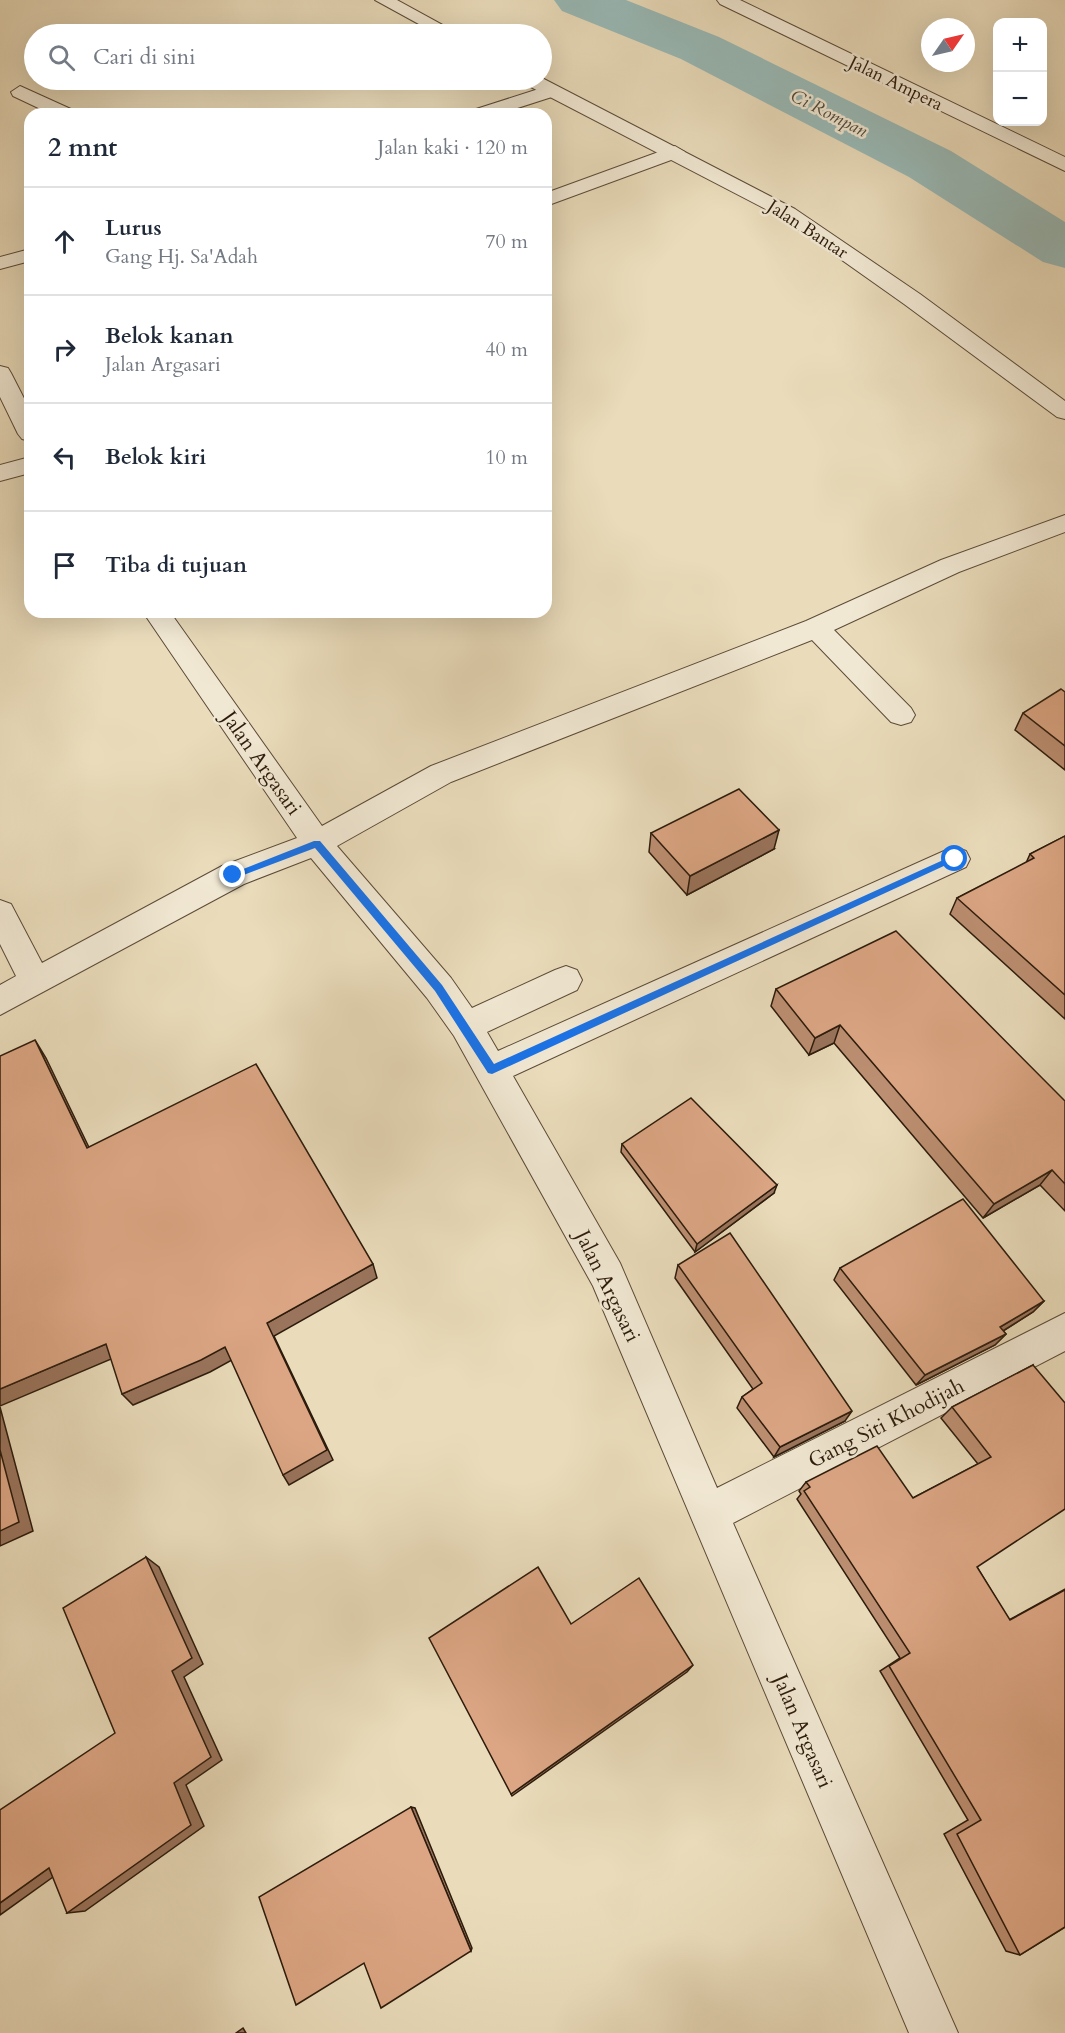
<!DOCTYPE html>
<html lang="id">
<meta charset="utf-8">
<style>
:root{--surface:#fff;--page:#f6f6f7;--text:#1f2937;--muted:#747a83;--line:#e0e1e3}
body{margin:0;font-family:Cardo,serif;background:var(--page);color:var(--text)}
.controls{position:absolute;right:18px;top:18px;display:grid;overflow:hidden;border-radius:12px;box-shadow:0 6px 24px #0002}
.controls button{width:54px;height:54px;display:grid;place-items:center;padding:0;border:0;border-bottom:2px solid var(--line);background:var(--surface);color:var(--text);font:30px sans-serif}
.compass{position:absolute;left:921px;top:18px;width:54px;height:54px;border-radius:50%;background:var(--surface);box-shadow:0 6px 24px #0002;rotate:56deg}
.stop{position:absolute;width:18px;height:18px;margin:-14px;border:4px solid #1a73e8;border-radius:50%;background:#fff}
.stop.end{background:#1a73e8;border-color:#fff;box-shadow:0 2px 6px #0008}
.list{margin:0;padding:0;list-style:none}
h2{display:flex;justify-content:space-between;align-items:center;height:78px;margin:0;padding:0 24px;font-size:26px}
h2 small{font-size:20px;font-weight:400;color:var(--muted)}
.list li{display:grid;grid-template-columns:39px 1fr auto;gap:18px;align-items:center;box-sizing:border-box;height:108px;padding:0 24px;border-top:2px solid var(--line)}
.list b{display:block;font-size:22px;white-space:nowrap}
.list p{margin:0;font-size:20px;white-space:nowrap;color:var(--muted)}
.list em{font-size:20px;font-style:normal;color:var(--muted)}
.icon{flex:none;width:33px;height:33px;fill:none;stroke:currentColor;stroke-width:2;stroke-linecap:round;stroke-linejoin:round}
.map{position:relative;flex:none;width:1065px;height:2033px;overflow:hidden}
.search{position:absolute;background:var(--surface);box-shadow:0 6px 24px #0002;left:24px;top:24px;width:528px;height:66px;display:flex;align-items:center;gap:15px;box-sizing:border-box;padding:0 21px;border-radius:33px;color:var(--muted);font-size:22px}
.panel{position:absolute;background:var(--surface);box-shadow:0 6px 24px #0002;left:24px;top:108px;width:528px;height:510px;border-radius:18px}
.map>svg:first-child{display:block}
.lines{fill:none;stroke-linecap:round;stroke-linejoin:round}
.river{fill:#99bab7;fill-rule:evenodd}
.minor-casing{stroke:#5c4b38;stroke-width:2}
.tertiary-casing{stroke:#5c4b38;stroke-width:2}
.minor{fill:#f1e8d3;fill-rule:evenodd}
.tertiary{fill:#f1e8d3;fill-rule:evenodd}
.wall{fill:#bd8f72;stroke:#2c1b0c;stroke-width:1.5}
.shaded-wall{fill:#9a745c;stroke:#2c1b0c;stroke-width:1.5}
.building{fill:#dca684;stroke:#2c1b0c;stroke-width:1.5}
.route{fill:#1a73e8}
.labels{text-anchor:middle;stroke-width:5;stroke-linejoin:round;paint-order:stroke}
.far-street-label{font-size:18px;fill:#2c1b0c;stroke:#f1e8d3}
.far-water-label{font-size:18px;font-style:italic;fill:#4d4b3f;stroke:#f1e8d3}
.street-label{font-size:21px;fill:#2c1b0c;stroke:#f1e8d3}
</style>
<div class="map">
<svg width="1065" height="2033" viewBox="0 0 1065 2033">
<rect width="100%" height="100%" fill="#eadcbb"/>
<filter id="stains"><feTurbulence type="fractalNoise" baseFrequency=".00333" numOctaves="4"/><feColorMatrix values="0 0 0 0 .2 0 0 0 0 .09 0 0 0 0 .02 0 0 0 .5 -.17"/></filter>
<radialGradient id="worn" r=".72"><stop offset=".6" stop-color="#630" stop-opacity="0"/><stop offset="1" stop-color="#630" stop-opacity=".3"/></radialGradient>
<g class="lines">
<!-- river -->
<path class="river" d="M554 0H626L719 37 951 151 1065 222V268L1043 262 909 177 681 59 562 11Z"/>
<!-- minor casing -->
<g class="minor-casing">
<path id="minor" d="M551 85 558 87 560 91 558 95 499 114H471L473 110Z
M20 86 73 110 75 114H51L13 96 11 92Z
M675 146 685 152 682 156 546 206V193Z
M30 249V261L0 269V257Z
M0 366 8 368 11 373 30 410V441L22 439 18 434 0 397Z
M30 457V473L0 481V465Z
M1065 515V532L959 572 834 630 911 708 915 715 911 722 901 725 891 722 812 640 451 782 337 846 451 978 472 1008 555 970 566 966 577 970 582 980 577 990 487 1032 498 1051 944 851 955 847 966 851 970 859 966 867 513 1076 620 1263 717 1488 1065 1313V1351L733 1523 958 2033H909L593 1286 454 1036 427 998 311 858 244 884 0 1015V985L16 976 0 944V900L11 904 42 963 222 866 297 838 143 612H170L322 826 431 766 806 621 941 560Z"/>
</g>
<!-- tertiary casing -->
<g class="tertiary-casing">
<path id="tertiary" d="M375 0H397L459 34H437Z
M717 0H740L1065 157V171L720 4Z
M542 78 795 209 920 294 1065 401V419L1057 417 904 304 781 217 525 84 522 80Z"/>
</g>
<!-- minor -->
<use href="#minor" class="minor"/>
<!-- tertiary -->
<use href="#tertiary" class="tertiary"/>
</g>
<!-- wall -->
<path class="wall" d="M1065 692V770L1015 730 1023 713Z
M651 833 774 849 687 895 649 852Z
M1065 836V1019L950 914 957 898 1026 863 1030 854Z
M776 989 1065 1101V1211L1040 1185 983 1218 834 1043 809 1055 771 1006Z
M622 1144 774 1193 695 1252 621 1152Z
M678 1265 845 1421 774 1457 737 1408 742 1397 753 1389 675 1278Z
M840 1268 1044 1301 1033 1312 1003 1331 1006 1334 995 1345 916 1385 834 1280Z
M1033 1365 977 1567 1009 1620 1065 1589V1927L1020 1955 1006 1951 944 1834 968 1820 880 1671 900 1658 797 1499 801 1494 799 1491 806 1482 913 1498 978 1464 941 1418 952 1407Z"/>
<!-- shaded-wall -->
<path class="shaded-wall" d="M779 830 774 849 687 895 690 876Z
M840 1025 834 1043 809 1055 815 1038Z
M35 1040 46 1058 97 1164 87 1148Z
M1052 1170 1040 1185 983 1218 994 1204Z
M777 1185 774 1193 695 1252 697 1244Z
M373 1264 377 1278 274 1336 333 1460 289 1485 283 1475 267 1323Z
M1044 1301 1033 1312 990 1339 1000 1327Z
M1006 1334 995 1345 916 1385 925 1375Z
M106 1344 116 1357 0 1406V1389Z
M225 1347 232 1360 210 1372 133 1405 122 1394Z
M0 1407 33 1531 0 1546Z
M852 1411 845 1421 774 1457 780 1447Z
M146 1557 159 1567 203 1664 184 1677 222 1760 186 1785 204 1826 85 1911 67 1913 174 1783 172 1671Z
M693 1665 687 1672 512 1796 511 1794Z
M411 1807 415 1808 472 1948 471 1951Z
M67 1867 0 1915V1903L49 1868Z
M243 2028 246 2033H236Z"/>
<!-- building -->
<path class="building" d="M1061 689 1065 692V746L1023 713Z
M739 789 779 830 690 876 651 833Z
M1065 836V995L957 898 1034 858 1030 854Z
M896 931 1065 1101V1184L1052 1170 994 1204 840 1025 815 1038 776 989Z
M35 1040 87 1148 256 1064 373 1264 267 1323 327 1450 283 1475 225 1347 201 1360 122 1394 106 1344 0 1389V1056Z
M691 1098 777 1185 697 1244 622 1144Z
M963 1199 1044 1301 1000 1327 1006 1334 925 1375 840 1268Z
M730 1233 852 1411 780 1447 742 1397 762 1383 678 1265Z
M1033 1365 1065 1403V1509L977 1567 1010 1620 1065 1590V1927L1020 1955 957 1834 981 1820 889 1666 910 1653 804 1491 810 1487 806 1482 877 1446 913 1498 991 1457 952 1407Z
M0 1450 19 1522 0 1531Z
M146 1557 192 1658 172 1671 211 1757 174 1783 191 1825 67 1913 49 1868 0 1903V1810L115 1733 63 1608Z
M538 1567 571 1624 639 1578 693 1665 511 1794 429 1638Z
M411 1807 471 1951 381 2008 364 1963 296 2005 259 1897Z"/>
<!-- route -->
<path class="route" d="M314 841H320L442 985 494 1064 952 856 959 859 492 1074 488 1073 435 991 315 848 233 879 228 875Z"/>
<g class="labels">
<!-- far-street labels -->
<g class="far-street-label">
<text transform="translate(896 83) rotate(26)" y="6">Jalan Ampera</text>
<text transform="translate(808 229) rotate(33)" y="6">Jalan Bantar</text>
</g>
<!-- far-water labels -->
<g class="far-water-label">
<text transform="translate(829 113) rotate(27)" y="6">Ci Rompan</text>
</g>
<!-- street labels -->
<g class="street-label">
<text transform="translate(262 763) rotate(55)" y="7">Jalan Argasari</text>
<text transform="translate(608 1286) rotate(64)" y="7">Jalan Argasari</text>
<text transform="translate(886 1423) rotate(-27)" y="7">Gang Siti Khodijah</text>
<text transform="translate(803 1731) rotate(67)" y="7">Jalan Argasari</text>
</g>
</g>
<rect width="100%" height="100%" filter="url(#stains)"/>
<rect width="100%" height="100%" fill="url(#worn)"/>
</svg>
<div class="controls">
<button>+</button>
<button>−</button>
</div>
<svg class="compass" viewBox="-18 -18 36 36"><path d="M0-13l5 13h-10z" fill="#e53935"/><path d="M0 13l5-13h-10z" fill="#747a83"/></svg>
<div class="stop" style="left:955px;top:859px"></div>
<div class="stop end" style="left:233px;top:875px"></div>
<div class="search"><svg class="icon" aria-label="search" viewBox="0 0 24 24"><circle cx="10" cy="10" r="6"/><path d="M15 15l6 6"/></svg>Cari di sini</div>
<section class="panel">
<h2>2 mnt<small>Jalan kaki · 120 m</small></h2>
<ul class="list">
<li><svg class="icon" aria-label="ahead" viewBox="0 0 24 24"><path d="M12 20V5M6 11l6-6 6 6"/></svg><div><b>Lurus</b><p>Gang Hj. Sa'Adah</p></div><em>70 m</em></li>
<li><svg class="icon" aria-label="right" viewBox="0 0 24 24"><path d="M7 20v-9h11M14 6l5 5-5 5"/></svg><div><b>Belok kanan</b><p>Jalan Argasari</p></div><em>40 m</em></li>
<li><svg class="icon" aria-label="left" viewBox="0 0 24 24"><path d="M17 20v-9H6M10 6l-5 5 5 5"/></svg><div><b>Belok kiri</b></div><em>10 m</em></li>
<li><svg class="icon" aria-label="arrive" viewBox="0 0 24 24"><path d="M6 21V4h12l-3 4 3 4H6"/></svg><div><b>Tiba di tujuan</b></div></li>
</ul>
</section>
</div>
